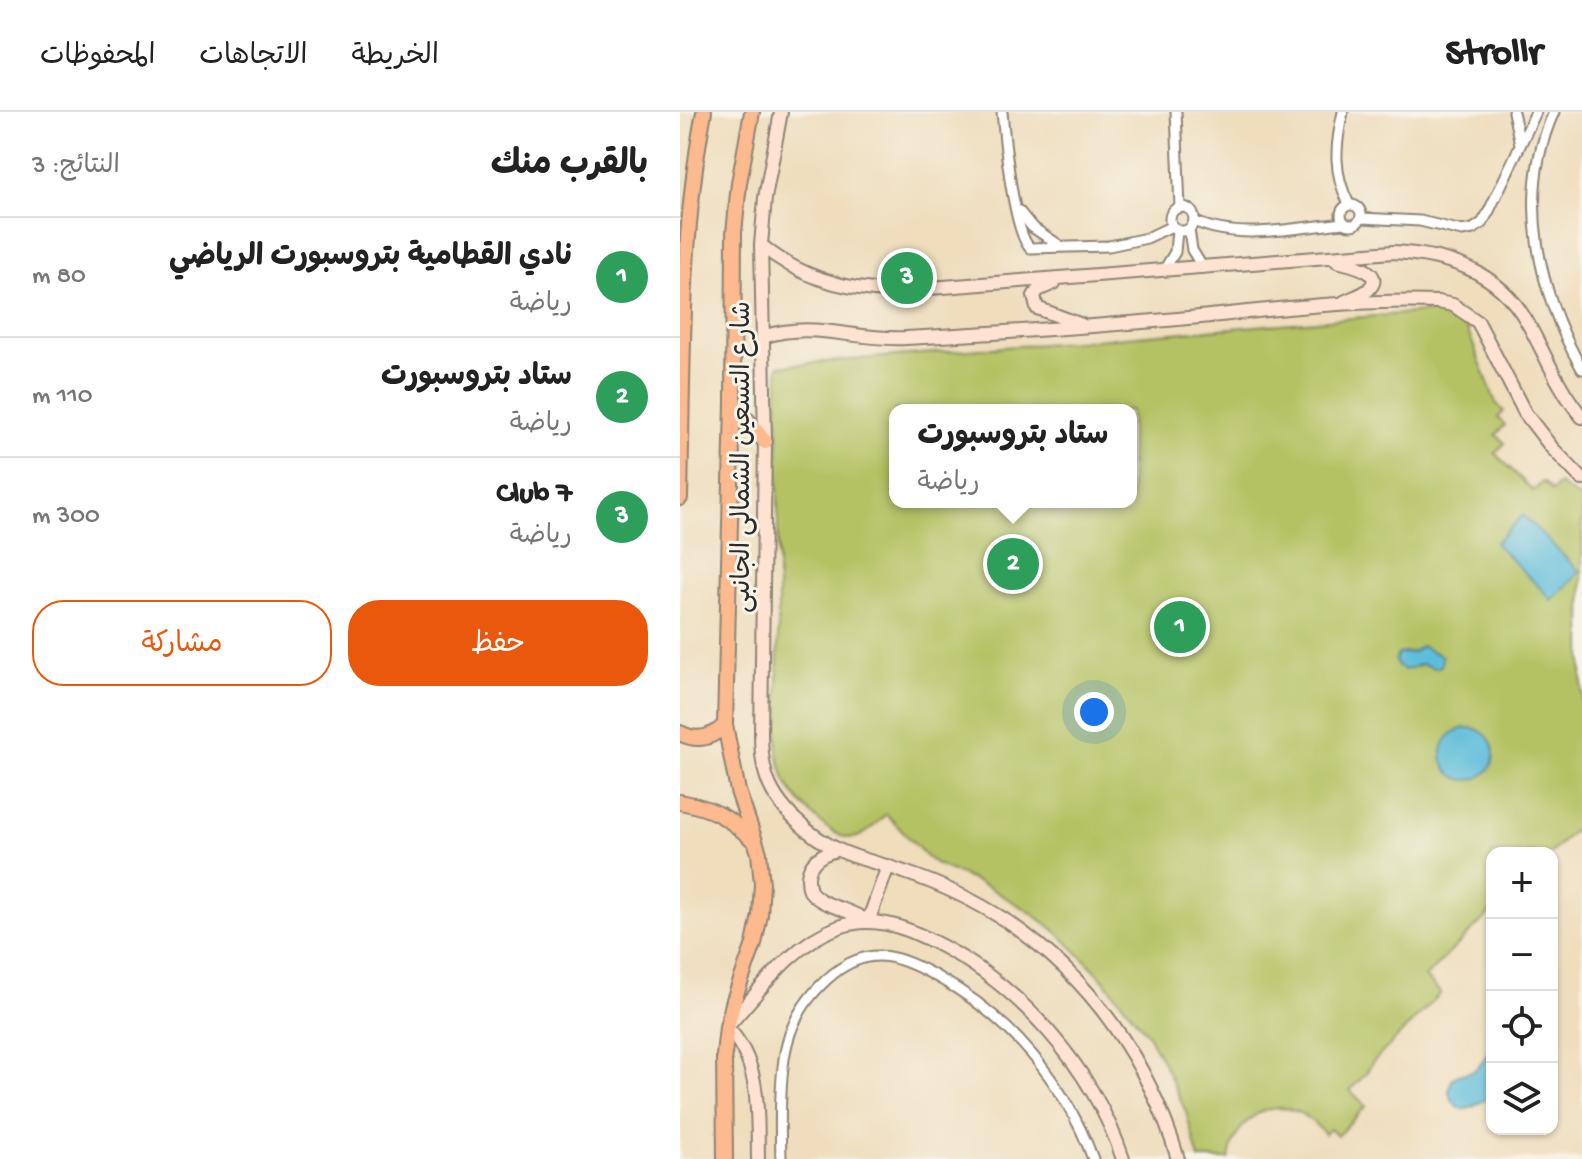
<!DOCTYPE html>
<html lang="ar">
<meta charset="utf-8">
<style>
:root{--surface:#fff;--page:#f6f6f6;--text:#222;--muted:#767676;--line:#e0e0e0;--accent:#ea580c}
body{margin:0;font-family:"Gochi Hand","Playpen Sans Arabic",sans-serif;background:var(--page);color:var(--text);direction:rtl}
.controls{position:absolute;right:24px;bottom:24px;display:grid;overflow:hidden;border-radius:16px;box-shadow:0 2px 6px #0004}
.controls button{width:72px;height:72px;display:grid;place-items:center;padding:0;border:0;border-bottom:2px solid var(--line);background:var(--surface);color:var(--text);font:40px sans-serif}
.you{position:absolute;left:414px;top:600px;width:28px;height:28px;margin:-20px;border:6px solid #fff;border-radius:50%;background:#1a73e8;box-shadow:0 0 0 12px #1a73e833}
.badge{display:grid;place-items:center;width:52px;height:52px;border-radius:50%;background:var(--accent);color:#fff;font-size:26px;font-weight:700}
.pin{position:absolute;translate:-50% -50%;border:4px solid #fff;box-shadow:0 2px 8px #0006}
.popup{position:absolute;left:209px;top:292px;width:248px;height:104px;box-sizing:border-box;display:grid;place-content:center;border-radius:16px;background:var(--surface);filter:drop-shadow(0 2px 6px #0005);font-size:26px;white-space:nowrap;color:var(--muted)}
.popup b{font-size:30px;color:var(--text)}
.popup::after{content:'';position:absolute;left:50%;top:100%;margin-left:-16px;border:16px solid transparent;border-top-color:var(--surface)}
.list{margin:0;padding:0;list-style:none}
h2{display:flex;justify-content:space-between;align-items:center;height:104px;margin:0;padding:0 32px;font-size:34px}
h2 small{font-size:26px;font-weight:400;color:var(--muted)}
.list li{display:grid;grid-template-columns:52px 1fr auto;gap:24px;align-items:center;box-sizing:border-box;height:120px;padding:0 32px;border-top:2px solid var(--line)}
.list b{display:block;font-size:30px;white-space:nowrap}
.list p{margin:0;font-size:26px;white-space:nowrap;color:var(--muted)}
.list em{font-size:26px;font-style:normal;color:var(--muted)}
.actions{display:flex;gap:16px;padding:24px 32px}
.actions a{flex:1;padding:18px 0;border:2px solid var(--accent);border-radius:32px;text-align:center;font-size:28px;color:var(--accent)}
.actions .main{background:var(--accent);color:#fff}
.icon{flex:none;width:44px;height:44px;fill:none;stroke:currentColor;stroke-width:2;stroke-linecap:round;stroke-linejoin:round}
.map{position:relative;flex:none;width:902px;height:1047px;overflow:hidden;direction:ltr}
header{display:flex;align-items:center;gap:48px;box-sizing:border-box;height:112px;padding:0 40px;background:var(--surface);border-bottom:2px solid var(--line)}
header strong{font-size:38px}
nav{display:flex;gap:44px;margin-inline-start:auto;font-size:28px}
main{display:flex}
aside{flex:1;background:var(--surface)}
.map>svg:first-child{display:block}
.green{fill:#b5c264;stroke:#707648;stroke-width:2;fill-rule:evenodd}
.water{fill:#5dbddb;stroke:#447483;stroke-width:2}
.lines{fill:none;stroke-linecap:round;stroke-linejoin:round}
.street-casing{stroke:#8d8474;stroke-width:13}
.secondary-casing{stroke:#8d8474;stroke-width:16}
.primary-casing{stroke:#8d8474;stroke-width:18}
.street{stroke:#fff;stroke-width:9}
.secondary{stroke:#fee3d2;stroke-width:12}
.primary{stroke:#fcba8e;stroke-width:14}
.labels{text-anchor:middle;stroke-width:6;stroke-linejoin:round;paint-order:stroke}
.street-label{font-size:26px;fill:#2b2b2b;stroke:#f7f3e8}
</style>
<header>
<strong>Strollr</strong>
<nav><a>الخريطة</a><a>الاتجاهات</a><a>المحفوظات</a></nav>
</header>
<main>
<div class="map">
<svg width="902" height="1047" viewBox="0 0 902 1047">
<rect width="100%" height="100%" fill="#f7f3e8"/>
<filter id="ink" filterUnits="userSpaceOnUse"><feTurbulence type="fractalNoise" baseFrequency=".0125" numOctaves="2"/><feDisplacementMap in="SourceGraphic" scale="16" xChannelSelector="R" yChannelSelector="G"/><feConvolveMatrix kernelMatrix="1 2 1 2 8 2 1 2 1" color-interpolation-filters="sRGB"/></filter>
<filter id="wash" filterUnits="userSpaceOnUse"><feTurbulence type="fractalNoise" baseFrequency=".006" numOctaves="4" result="noise"/><feDisplacementMap in="SourceGraphic" scale="32" xChannelSelector="R" yChannelSelector="G"/><feGaussianBlur stdDeviation="1.8" result="paint"/><feColorMatrix in="noise" values="0 0 0 0 0 0 0 0 0 0 0 0 0 0 0 0 0 1.4 0 .05"/><feComposite in="paint" operator="in"/></filter>
<g filter="url(#wash)">
<rect width="100%" height="100%" fill="#efddbc"/>
<!-- green -->
<path class="green" d="M768 198 783 207 816 291 824 299 818 306 825 313 816 323 825 331 815 341 853 379 863 370 872 379 879 372 902 388V710L871 741H812V799L745 865 761 881 692 951 686 962 670 978 686 994 657 1024 650 1017 645 1022C636 1013 627 1003 615 999 580 987 554 1015 549 1047H519L506 1000 487 958 467 921 418 861 377 820 350 800 306 774 256 752 247 745 206 702C197 710 184 727 170 726 148 724 113 686 105 667 102 659 100 650 98 642V254ZM215 298H451V390H215Z"/>
<!-- water -->
<path class="water" d="M843 403 900 460 872 488 815 431Z
M741 534 762 544 761 554 755 556 742 552 726 558 718 555 715 548 718 542 733 540Z
M762 642a26 26 0 1 1 52 0a26 26 0 1 1-52 0Z
M812 935V983C795 992 781 1011 769 981 771 957 781 966 796 957 803 952 806 941 812 935Z"/>
</g>
<g filter="url(#ink)">
<g class="lines">
<!-- street casing -->
<g class="street-casing">
<path id="street" d="M322 0C324 25 334 122 350 136L429 134 467 126 492 114
M496 0 500 96
M663 0C655 34 653 61 669 92
M833 0 840 32
M874 0C836 83 858 180 902 257
M661 103a10 10 0 1 1 20 0a10 10 0 1 1-20 0Z
M490 107a12 12 0 1 1 24 0a12 12 0 1 1-24 0Z
M339 99 352 115 382 135
M681 106 740 109 782 119 793 117 802 111 808 101 856 0
M514 109C558 130 617 115 665 111
M509 117 512 138 523 156
M484 158 495 140 497 118
M101 1047C100 1015 99 962 107 932 114 903 130 881 153 862 191 832 221 844 259 866 330 905 385 971 413 1047"/>
</g>
<!-- secondary casing -->
<g class="secondary-casing">
<path id="secondary" d="M101 0 85 86 81 133 85 330 81 621C81 635 82 650 86 663 95 695 131 726 161 739 181 748 203 752 224 760 260 772 296 789 328 810 412 867 469 950 498 1047
M81 133C119 165 163 178 211 179L713 140C766 143 817 158 846 208 865 241 877 275 902 305
M657 149C668 152 708 159 688 178 682 183 671 186 664 190
M374 171 358 178 354 184 357 196 402 213
M83 225C133 208 175 229 226 226 317 221 407 215 498 207 584 199 671 187 758 190L773 193 798 210 845 301 872 336 902 367
M157 738C135 743 123 756 130 779 143 796 168 795 188 810L208 754
M78 1047C77 999 82 953 47 915 80 879 111 832 159 815 191 803 223 814 252 829 339 872 412 954 443 1047"/>
</g>
<!-- primary casing -->
<g class="primary-casing">
<path id="primary" d="M53 290 85 330
M0 386C3 258 0 125 24 0
M0 621C17 630 32 626 45 613
M0 690C33 696 48 705 72 727
M45 1047 44 944 47 915 54 888 74 832 80 803 82 772 79 741 58 679 45 613 53 290 54 121 59 71 72 0"/>
</g>
<!-- street -->
<use href="#street" class="street"/>
<!-- secondary -->
<use href="#secondary" class="secondary"/>
<!-- primary -->
<use href="#primary" class="primary"/>
</g>
</g>
<g class="labels">
<!-- street labels -->
<g class="street-label">
<text transform="translate(60 345) rotate(-90)" y="9">شارع التسعين الشمالى الجانبى</text>
</g>
</g>
</svg>
<div class="controls">
<button>+</button>
<button>−</button>
<button><svg class="icon" aria-label="locate" viewBox="0 0 24 24"><circle cx="12" cy="12" r="6"/><path d="M12 2v4M12 18v4M2 12h4M18 12h4"/></svg></button>
<button><svg class="icon" aria-label="layers" viewBox="0 0 24 24"><path d="M12 4l9 5-9 5-9-5zM3 14l9 5 9-5"/></svg></button>
</div>
<div class="you"></div>
<div class="pin badge" style="left:500px;top:515px;background:#2e9e5b">1</div>
<div class="pin badge" style="left:333px;top:452px;background:#2e9e5b">2</div>
<div class="popup"><b>ستاد بتروسبورت</b>رياضة</div>
<div class="pin badge" style="left:227px;top:166px;background:#2e9e5b">3</div>
</div>
<aside>
<h2>بالقرب منك<small>النتائج: 3</small></h2>
<ul class="list">
<li><span class="badge" style="background:#2e9e5b">1</span><div><b>نادي القطامية بتروسبورت الرياضي</b><p>رياضة</p></div><em>80 m</em></li>
<li><span class="badge" style="background:#2e9e5b">2</span><div><b>ستاد بتروسبورت</b><p>رياضة</p></div><em>110 m</em></li>
<li><span class="badge" style="background:#2e9e5b">3</span><div><b>Club 7</b><p>رياضة</p></div><em>300 m</em></li>
</ul>
<div class="actions"><a class="main">حفظ</a><a>مشاركة</a></div>
</aside>
</main>
